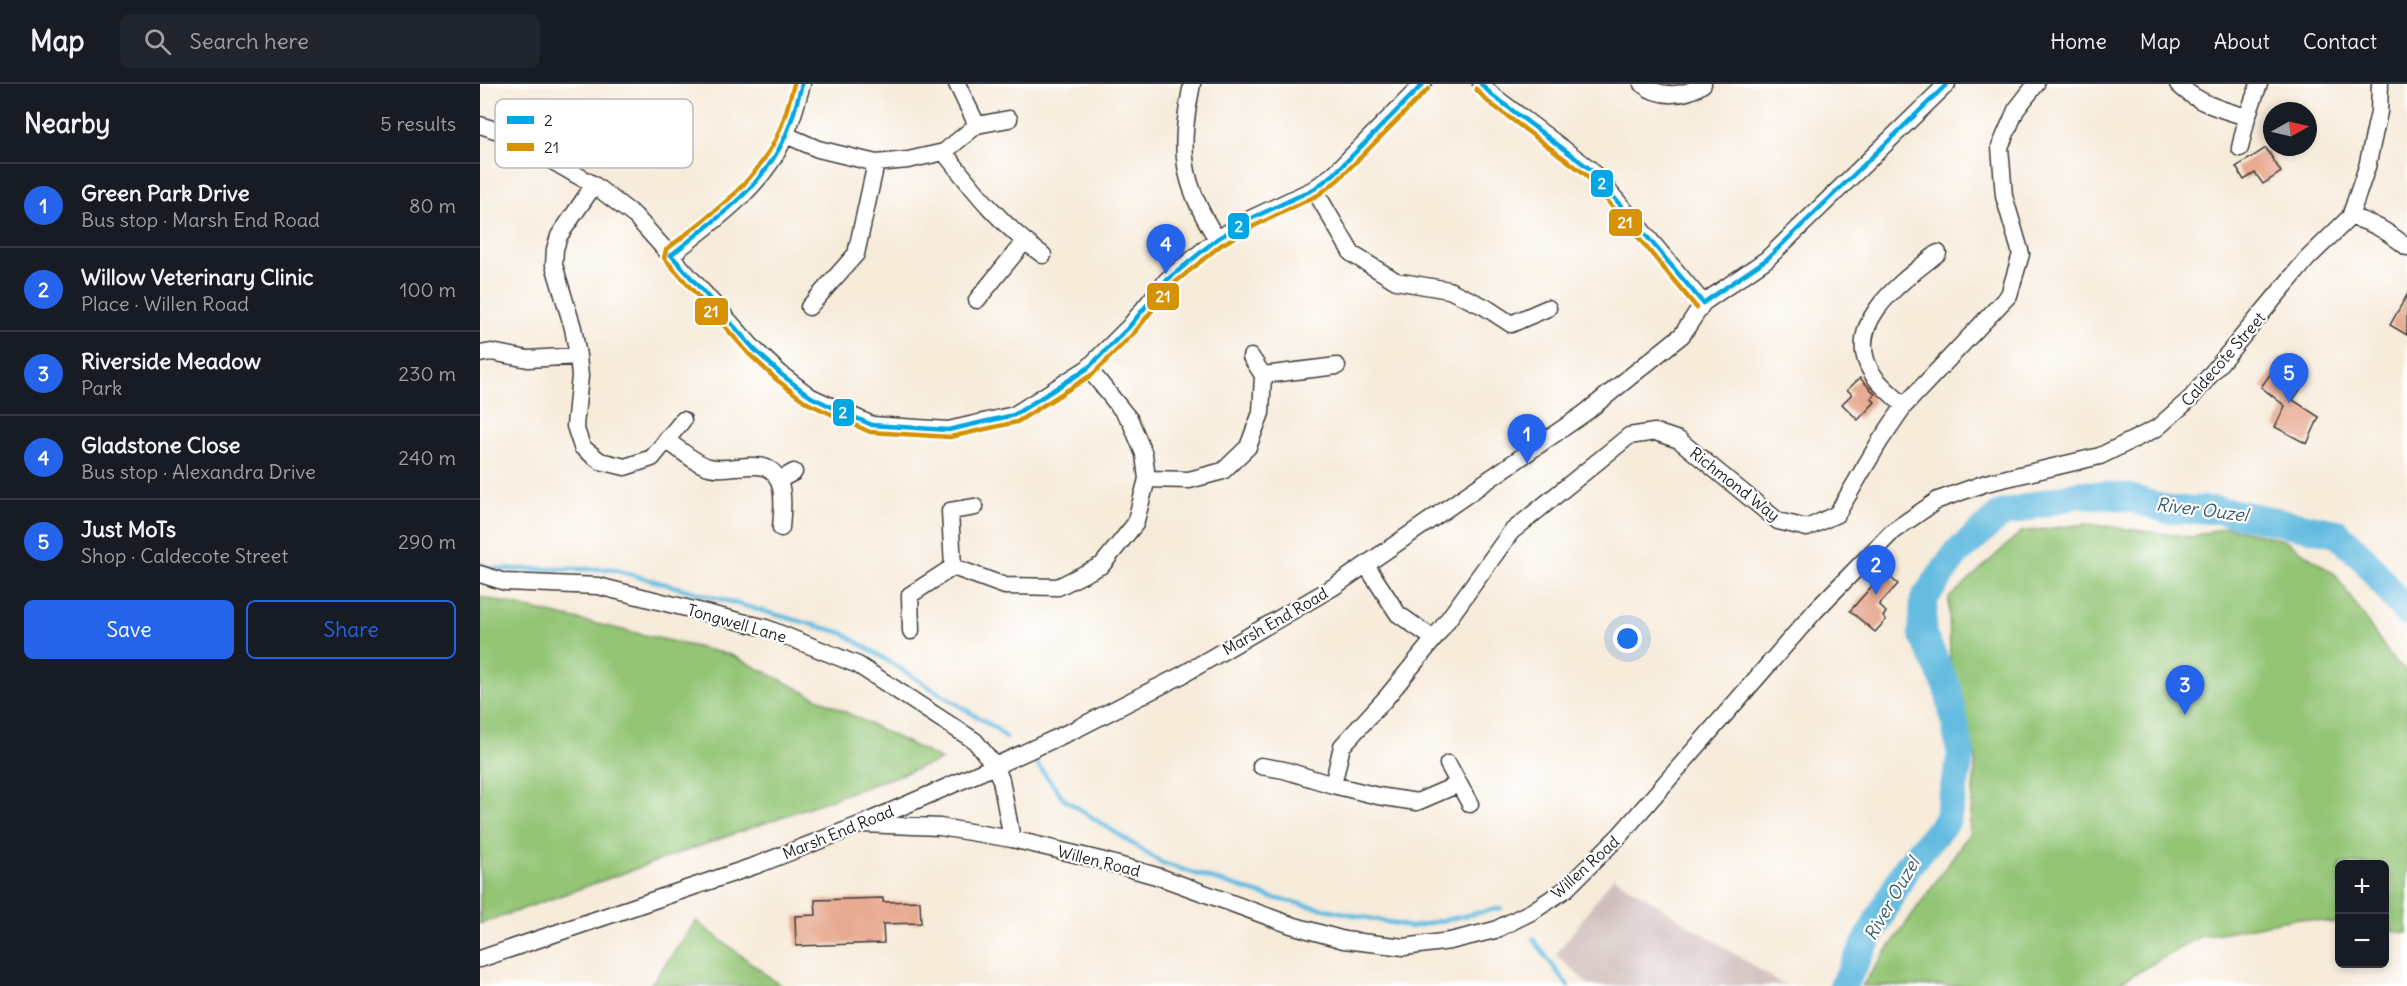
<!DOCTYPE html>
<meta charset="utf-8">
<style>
:root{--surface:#171b24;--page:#20242c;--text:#f1f3f6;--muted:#9ea1a6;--line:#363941;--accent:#2563eb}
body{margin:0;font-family:Delius,sans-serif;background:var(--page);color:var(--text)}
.controls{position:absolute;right:18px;bottom:18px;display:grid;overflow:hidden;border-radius:9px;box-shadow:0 3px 9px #0003}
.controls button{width:54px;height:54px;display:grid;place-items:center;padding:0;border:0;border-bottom:2px solid var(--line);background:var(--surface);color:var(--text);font:30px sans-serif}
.compass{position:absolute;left:1783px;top:18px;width:54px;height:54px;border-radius:50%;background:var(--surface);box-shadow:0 3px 9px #0003;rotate:82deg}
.you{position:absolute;left:1148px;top:555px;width:21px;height:21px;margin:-15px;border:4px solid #fff;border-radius:50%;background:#1a73e8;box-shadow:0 0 0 9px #1a73e833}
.badge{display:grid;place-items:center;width:39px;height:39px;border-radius:50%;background:var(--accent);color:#fff;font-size:20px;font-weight:700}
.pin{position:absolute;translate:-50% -50px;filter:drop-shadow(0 2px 3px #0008)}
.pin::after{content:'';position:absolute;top:32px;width:21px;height:18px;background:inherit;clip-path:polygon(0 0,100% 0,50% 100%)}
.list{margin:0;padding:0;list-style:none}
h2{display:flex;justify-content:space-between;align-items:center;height:78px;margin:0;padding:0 24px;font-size:26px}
h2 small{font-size:20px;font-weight:400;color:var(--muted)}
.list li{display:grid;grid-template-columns:39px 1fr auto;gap:18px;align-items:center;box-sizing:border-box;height:84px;padding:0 24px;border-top:2px solid var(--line)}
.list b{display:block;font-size:22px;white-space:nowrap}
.list p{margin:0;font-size:20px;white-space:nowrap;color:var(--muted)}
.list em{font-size:20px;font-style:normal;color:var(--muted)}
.actions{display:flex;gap:12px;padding:18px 24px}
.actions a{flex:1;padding:14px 0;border:2px solid var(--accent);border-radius:9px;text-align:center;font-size:21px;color:var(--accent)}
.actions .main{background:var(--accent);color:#fff}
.icon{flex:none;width:33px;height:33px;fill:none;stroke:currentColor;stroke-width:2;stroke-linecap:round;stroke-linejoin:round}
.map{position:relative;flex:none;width:1927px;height:902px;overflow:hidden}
header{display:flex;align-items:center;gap:36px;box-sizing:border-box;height:84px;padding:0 30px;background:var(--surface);border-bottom:2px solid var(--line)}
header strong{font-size:28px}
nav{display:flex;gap:33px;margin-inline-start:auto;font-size:21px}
.search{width:420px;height:54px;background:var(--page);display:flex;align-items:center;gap:15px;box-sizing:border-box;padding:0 21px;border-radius:9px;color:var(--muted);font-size:22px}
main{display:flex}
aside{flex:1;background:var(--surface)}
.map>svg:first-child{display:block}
.industrial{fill:#d1bfbd}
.green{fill:#93c575;stroke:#587048;stroke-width:1.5}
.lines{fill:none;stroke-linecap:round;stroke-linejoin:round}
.stream{stroke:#63bbe0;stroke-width:4.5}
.river{stroke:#63bbe0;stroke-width:28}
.building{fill:#e7ab92}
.minor-casing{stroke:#3d3b38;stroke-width:19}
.minor{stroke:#fff;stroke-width:16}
.bus-1-casing{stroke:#fff;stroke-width:9}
.bus-2-casing{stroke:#fff;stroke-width:9}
.bus-1{stroke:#01a6e4;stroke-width:4.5}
.bus-2{stroke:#d69104;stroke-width:4.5}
.labels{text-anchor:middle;stroke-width:4.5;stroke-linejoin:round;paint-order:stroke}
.street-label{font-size:16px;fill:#1c1c1c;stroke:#fff}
.water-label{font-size:18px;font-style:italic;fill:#385c6a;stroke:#fff}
.key{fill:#fff;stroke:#bbb;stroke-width:1.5}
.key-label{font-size:16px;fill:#1c1c1c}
.line-badge{stroke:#fff;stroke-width:2}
.badge-label{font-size:16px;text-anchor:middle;font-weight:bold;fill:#fff}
</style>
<header>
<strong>Map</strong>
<div class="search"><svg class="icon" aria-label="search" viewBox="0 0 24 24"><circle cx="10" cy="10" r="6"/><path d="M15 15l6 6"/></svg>Search here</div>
<nav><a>Home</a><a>Map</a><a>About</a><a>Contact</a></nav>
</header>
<main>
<aside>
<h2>Nearby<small>5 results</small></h2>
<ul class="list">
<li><span class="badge">1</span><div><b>Green Park Drive</b><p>Bus stop · Marsh End Road</p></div><em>80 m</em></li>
<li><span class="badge">2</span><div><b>Willow Veterinary Clinic</b><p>Place · Willen Road</p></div><em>100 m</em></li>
<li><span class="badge">3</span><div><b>Riverside Meadow</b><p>Park</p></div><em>230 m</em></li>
<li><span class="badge">4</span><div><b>Gladstone Close</b><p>Bus stop · Alexandra Drive</p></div><em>240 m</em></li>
<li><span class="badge">5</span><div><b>Just MoTs</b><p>Shop · Caldecote Street</p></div><em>290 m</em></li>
</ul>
<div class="actions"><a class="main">Save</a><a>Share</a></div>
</aside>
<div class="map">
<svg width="1927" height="902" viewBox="0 0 1927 902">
<rect width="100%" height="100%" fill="#fff"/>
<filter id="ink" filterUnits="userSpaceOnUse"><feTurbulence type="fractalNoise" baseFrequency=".0167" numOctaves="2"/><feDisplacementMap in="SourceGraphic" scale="12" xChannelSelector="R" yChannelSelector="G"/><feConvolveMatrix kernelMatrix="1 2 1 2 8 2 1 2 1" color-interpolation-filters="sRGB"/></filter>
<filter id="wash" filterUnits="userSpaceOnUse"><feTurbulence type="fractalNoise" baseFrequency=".008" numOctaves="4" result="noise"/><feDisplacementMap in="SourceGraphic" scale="24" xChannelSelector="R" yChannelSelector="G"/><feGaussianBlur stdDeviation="1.35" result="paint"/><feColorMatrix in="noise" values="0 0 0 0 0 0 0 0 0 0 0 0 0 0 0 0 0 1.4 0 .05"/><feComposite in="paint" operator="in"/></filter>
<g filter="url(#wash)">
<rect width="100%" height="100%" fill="#f7ebda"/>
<!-- industrial -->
<path class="industrial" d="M1134 792V793L1305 902H1110L1076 871Z"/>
<!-- green -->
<path class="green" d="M1607 440 1711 453 1746 443 1805 456 1855 490 1911 573 1927 588V849L1905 846 1904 780H1860L1859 840 1819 834 1719 853 1634 902H1382L1489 750 1496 675 1470 582 1469 514 1541 448Z
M0 513 251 571 462 676 0 840Z
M216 837 301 902H170Z"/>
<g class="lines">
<!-- stream -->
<path class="stream" d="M0 480 13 485H131L363 549 515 644 526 654
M556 679 584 715 682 779 793 814 931 843 1021 824
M1053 855 1088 902"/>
<!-- river -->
<path class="river" d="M1363 902 1426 784 1467 736 1481 671 1468 605 1442 549 1444 515 1476 470 1521 430 1599 410 1646 413 1689 426H1737L1857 449 1884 475 1927 529"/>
</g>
<g id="blocks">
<!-- building -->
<path class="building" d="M1786 64 1801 88 1783 100 1775 89 1764 96 1756 83Z
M1927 211V251L1910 241Z
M1801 275 1827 296 1813 316 1839 333 1827 360 1795 343 1805 322 1781 303Z
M1380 294 1395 310 1391 314 1395 318 1378 336 1362 320 1372 310 1367 306Z
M1404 488 1418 500 1399 521 1406 528 1403 533 1406 536 1395 548 1370 527Z
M403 814V818L440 817 441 839 403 840 404 859 316 862 315 832 336 831 335 816Z"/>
</g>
</g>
<g filter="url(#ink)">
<use href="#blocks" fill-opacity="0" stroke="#3d3b38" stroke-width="1.5"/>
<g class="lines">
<!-- minor casing -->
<g class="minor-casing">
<path id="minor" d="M712 0C699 66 700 97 737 155
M1001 0 1012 11 1110 85 1223 219
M1162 0C1179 14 1205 13 1223 0
M1698 0C1717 19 1742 26 1767 33L1779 0
M0 41 24 49 114 101 155 132 274 265 302 291 331 313 392 341 468 346 534 331 608 284 649 243 687 196 737 155 770 135 834 105 854 90 943 0
M497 41 529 35
M306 51 338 65 396 79 428 76 464 68 497 41 477 0
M1760 64 1767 33
M464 68C495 108 521 141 563 171
M114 101 79 152 75 165 74 181 93 244 98 272 100 292 95 342 102 363 120 377 145 383 172 374 203 336
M834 105 872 170 916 197 969 206 1005 223 1031 240 1068 224
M1870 133C1893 138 1908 148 1927 163
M191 171C227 142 269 113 294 73 308 51 315 25 322 0
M497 216 544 158
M329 223 376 170 396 79
M0 270 11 268 48 275 98 272
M771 273 783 291
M1424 322C1414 312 1399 301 1392 289 1361 239 1423 197 1458 169
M186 356C197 363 216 380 229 383 244 387 259 381 275 382 308 382 303 421 301 444
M667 395 709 396 743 387 768 363 781 329 783 291 857 282
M299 396 314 388
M886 481 918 530 954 555
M473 483 470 427 495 423
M0 490 25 498 118 502 286 544 378 581 495 657 515 682 521 696 532 755
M431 547 430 511 473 483 525 502 578 503 622 481 655 440 667 395 664 370 650 336 608 284
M968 680 990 720
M781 682 804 686 853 701
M979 700 937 718 898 712 853 701 862 662 906 614 954 555 1031 448 1149 352 1175 348 1199 356 1298 437 1327 444 1357 430 1400 357 1424 322 1529 211 1541 170 1524 112 1520 63 1536 26 1556 0
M382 740 460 743 532 755 620 776 680 793 811 841 864 856 924 863 970 857 1015 846 1053 827 1086 805 1140 751 1335 527 1413 447 1458 416 1506 399 1620 372 1677 344 1711 314 1827 175 1870 133 1887 83 1899 28 1900 0
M0 875 277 781 382 740 515 682 596 645 702 591 855 502 1105 329 1202 251 1223 219 1287 175 1467 0"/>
</g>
<!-- minor -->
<use href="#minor" class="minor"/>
<!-- bus-1 casing -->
<g class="bus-1-casing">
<path id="bus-1" d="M1001 0 1012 11 1110 85 1223 219
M191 171 274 265 302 291 331 313 356 325 392 341 468 346 534 331 608 284 649 243 687 196 737 155 770 135 834 105 854 90 943 0
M191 171C230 140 274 110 299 65 310 45 316 22 322 0
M1223 219 1287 175 1467 0"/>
</g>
<!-- bus-2 casing -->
<g class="bus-2-casing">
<path id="bus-2" d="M314 0C308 21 303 42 292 62 268 106 224 135 186 166L184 174 269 270 297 296 327 319 390 348 470 353 537 338 613 290 655 248 692 201 741 161 774 142 838 111 858 96 948 5
M996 5 1007 17 1105 90 1217 224"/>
</g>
<!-- bus-1 -->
<use href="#bus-1" class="bus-1"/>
<!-- bus-2 -->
<use href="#bus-2" class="bus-2"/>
</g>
</g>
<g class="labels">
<!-- street labels -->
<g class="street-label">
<text transform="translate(1743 275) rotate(-49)" y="6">Caldecote Street</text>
<text transform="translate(1255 400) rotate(38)" y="6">Richmond Way</text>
<text transform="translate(795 537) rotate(-30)" y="6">Marsh End Road</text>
<text transform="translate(257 539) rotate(16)" y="6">Tongwell Lane</text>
<text transform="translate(358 748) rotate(-22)" y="6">Marsh End Road</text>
<text transform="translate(619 777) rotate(14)" y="6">Willen Road</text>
<text transform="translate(1105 783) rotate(-42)" y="6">Willen Road</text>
</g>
<!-- water labels -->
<g class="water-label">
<text transform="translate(1722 426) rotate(7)" y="6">River Ouzel</text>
<text transform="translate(1412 815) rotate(-60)" y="6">River Ouzel</text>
</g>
</g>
<!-- legend -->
<rect x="15" y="15" width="198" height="69" rx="9" class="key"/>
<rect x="27" y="32" width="27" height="8" fill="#01a6e4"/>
<rect x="27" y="59" width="27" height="8" fill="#d69104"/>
<g class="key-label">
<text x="64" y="42">2</text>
<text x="64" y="69">21</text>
</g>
<g class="line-badge">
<rect x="1110" y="85" width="24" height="29" rx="6" fill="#01a6e4"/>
<rect x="1128" y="124" width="35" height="29" rx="6" fill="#d69104"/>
<rect x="747" y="128" width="23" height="28" rx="6" fill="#01a6e4"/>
<rect x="666" y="198" width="34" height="29" rx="6" fill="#d69104"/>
<rect x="214" y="213" width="35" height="29" rx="6" fill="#d69104"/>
<rect x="352" y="314" width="23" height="29" rx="6" fill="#01a6e4"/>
</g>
<g class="badge-label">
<text x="1122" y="105">2</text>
<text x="1145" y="144">21</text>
<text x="759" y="148">2</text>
<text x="683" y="218">21</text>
<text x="231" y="233">21</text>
<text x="363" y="334">2</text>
</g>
</svg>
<div class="controls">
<button>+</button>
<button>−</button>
</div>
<svg class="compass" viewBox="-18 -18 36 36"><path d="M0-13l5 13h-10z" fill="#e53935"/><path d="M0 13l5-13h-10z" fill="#9ea1a6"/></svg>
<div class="you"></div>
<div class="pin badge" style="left:1047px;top:380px">1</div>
<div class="pin badge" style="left:1396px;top:511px">2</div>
<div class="pin badge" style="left:1705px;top:631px">3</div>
<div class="pin badge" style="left:686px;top:190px">4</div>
<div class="pin badge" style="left:1809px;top:319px">5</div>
</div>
</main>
